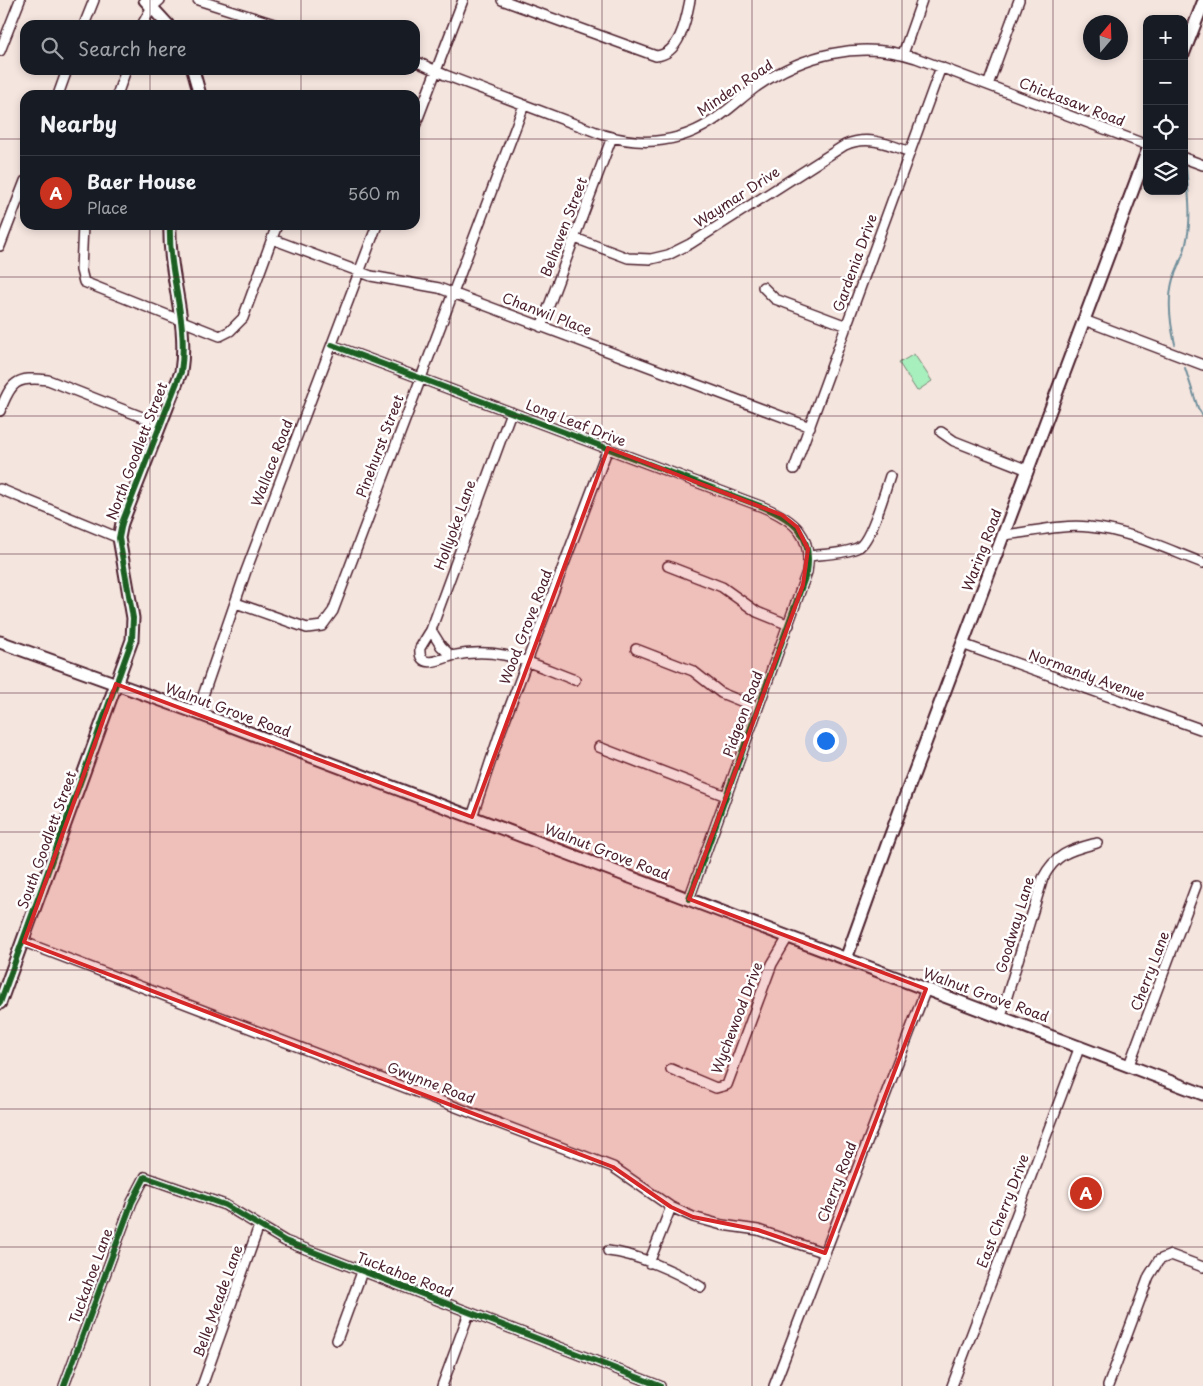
<!DOCTYPE html>
<meta charset="utf-8">
<style>
:root{--surface:#171b24;--page:#20242c;--text:#f1f3f6;--muted:#9ea1a6;--line:#363941;--accent:#c8321e}
body{margin:0;font-family:"Playpen Sans",sans-serif;background:var(--page);color:var(--text)}
.controls{position:absolute;right:15px;top:15px;display:grid;overflow:hidden;border-radius:10px;box-shadow:0 2px 8px #0003}
.controls button{width:45px;height:45px;display:grid;place-items:center;padding:0;border:0;border-bottom:1px solid var(--line);background:var(--surface);color:var(--text);font:25px sans-serif}
.compass{position:absolute;left:1083px;top:15px;width:45px;height:45px;border-radius:50%;background:var(--surface);box-shadow:0 2px 8px #0003;rotate:19deg}
.you{position:absolute;left:825px;top:740px;width:18px;height:18px;margin:-12px;border:4px solid #fff;border-radius:50%;background:#1a73e8;box-shadow:0 0 0 8px #1a73e833}
.badge{display:grid;place-items:center;width:32px;height:32px;border-radius:50%;background:var(--accent);color:#fff;font-size:16px;font-weight:700}
.pin{position:absolute;translate:-50% -50%;border:2px solid #fff;box-shadow:0 1px 5px #0006}
.list{margin:0;padding:0;list-style:none}
h2{display:flex;justify-content:space-between;align-items:center;height:65px;margin:0;padding:0 20px;font-size:21px}
h2 small{font-size:16px;font-weight:400;color:var(--muted)}
.list li{display:grid;grid-template-columns:32px 1fr auto;gap:15px;align-items:center;box-sizing:border-box;height:75px;padding:0 20px;border-top:1px solid var(--line)}
.list b{display:block;font-size:19px;white-space:nowrap}
.list p{margin:0;font-size:16px;white-space:nowrap;color:var(--muted)}
.list em{font-size:16px;font-style:normal;color:var(--muted)}
.icon{flex:none;width:28px;height:28px;fill:none;stroke:currentColor;stroke-width:2;stroke-linecap:round;stroke-linejoin:round}
.map{position:relative;flex:none;width:1203px;height:1386px;overflow:hidden}
.search{position:absolute;background:var(--surface);box-shadow:0 2px 8px #0003;left:20px;top:20px;width:400px;height:55px;display:flex;align-items:center;gap:12px;box-sizing:border-box;padding:0 18px;border-radius:15px;color:var(--muted);font-size:19px}
.panel{position:absolute;background:var(--surface);box-shadow:0 2px 8px #0003;left:20px;top:90px;width:400px;height:140px;border-radius:15px}
.map>svg:first-child{display:block}
.green{fill:#a7efbd;stroke:#788774}
.lines{fill:none;stroke-linecap:round;stroke-linejoin:round}
.stream{stroke:#708f9b;stroke-width:2}
.minor-casing{stroke:#4a1f2b;stroke-width:12}
.major-casing{stroke:#4a1f2b;stroke-width:15}
.minor{stroke:#fff;stroke-width:9}
.major{stroke:#fff;stroke-width:11}
.cycleway-casing{stroke:#fff;stroke-width:9}
.cycleway{stroke:#1b5e20;stroke-width:6}
.marked{fill:#d62828;fill-opacity:0.2;stroke:#d62828;stroke-width:4;stroke-linejoin:round}
.grid{fill:none;stroke:#4a1f2b;stroke-width:1;stroke-opacity:0.55}
.labels{text-anchor:middle;stroke-width:5;stroke-linejoin:round;paint-order:stroke}
.street-label{font-size:14px;fill:#4a1f2b;stroke:#fff}
</style>
<div class="map">
<svg width="1203" height="1386" viewBox="0 0 1203 1386">
<rect width="100%" height="100%" fill="#f5e5df"/>
<filter id="ink" filterUnits="userSpaceOnUse"><feTurbulence type="fractalNoise" baseFrequency=".02" numOctaves="2"/><feDisplacementMap in="SourceGraphic" scale="10" xChannelSelector="R" yChannelSelector="G"/><feConvolveMatrix kernelMatrix="1 2 1 2 8 2 1 2 1" color-interpolation-filters="sRGB"/></filter>
<g filter="url(#ink)">
<!-- green -->
<path class="green" d="M914 354 932 381 917 391 899 363Z"/>
<g class="lines">
<!-- stream -->
<path class="stream" d="M1184 143 1185 151
M1175 344C1170 323 1167 300 1173 279 1178 266 1185 253 1187 239 1192 216 1188 190 1186 166
M1185 368 1198 408 1203 416"/>
<!-- minor casing -->
<g class="minor-casing">
<path id="minor" d="M198 0 277 25
M502 0 656 56C680 54 686 20 690 0
M84 25 94 0
M142 25 152 7 160 0
M0 51 20 0
M903 54 922 0
M415 61 445 75 604 135C641 146 678 143 711 122 727 112 741 98 756 87 804 54 860 40 916 58L1147 145
M988 85 1019 0
M58 95 67 70
M117 95 126 70
M415 126 463 0
M1184 158 1203 165
M83 225 81 270 84 282 220 336 230 331 243 318 277 225
M575 238 628 258 651 259 668 255 690 244 845 145C868 135 888 144 910 152
M272 239 371 276 439 288 810 427
M0 246 25 181
M763 287 775 299 847 326
M1084 320 1203 365
M541 327 612 137
M332 345 763 507C794 520 813 535 807 572L689 899
M0 411C11 382 16 376 48 380L160 424
M511 412 431 630 441 646 451 656C501 645 529 663 575 680
M941 432 954 441 1028 470
M794 469 941 67
M0 489 119 538
M1004 535C1032 532 1061 524 1089 527 1128 530 1166 549 1203 563
M809 556C825 554 845 554 859 547 871 540 885 491 890 476
M668 566 722 587 757 612 789 625
M236 603 307 628 322 626 333 611 524 105
M431 630 420 648C418 670 440 660 451 656
M962 644 1203 730
M636 649 693 671 721 693 758 708
M197 713 246 571 377 225
M599 747 726 796
M472 817 501 730 608 448
M24 942 613 1167 671 1207 693 1217 722 1225 758 1230 825 1253
M1001 1016 1043 878C1056 853 1071 850 1097 843
M1129 1065 1196 886
M671 1069 716 1088 727 1085 772 964 788 937
M608 1251C637 1254 677 1272 701 1287
M649 1263 671 1207
M337 1340 362 1272
M64 1386 132 1202 145 1177 225 1205 285 1241 660 1386
M202 1386 259 1226
M442 1386 469 1313
M774 1386 926 989
M952 1386 1080 1046
M1108 1386 1149 1276 1159 1260 1171 1255 1203 1267"/>
</g>
<!-- major casing -->
<g class="major-casing">
<path id="major" d="M145 0 168 25
M1184 52 1203 3
M193 70 200 95
M0 642 197 713 1203 1094
M846 959 887 845 1147 152
M0 1003 132 640 133 618 119 538 122 523 181 372C189 319 168 277 170 225"/>
</g>
<!-- minor -->
<use href="#minor" class="minor"/>
<!-- major -->
<use href="#major" class="major"/>
<!-- cycleway casing -->
<g class="cycleway-casing">
<path id="cycleway" d="M332 345 763 507C794 520 813 535 807 572L689 899
M0 1003 132 640 133 618 119 538 122 523 181 372C189 319 168 277 170 225
M64 1386 132 1202 145 1177 225 1205 285 1241 660 1386"/>
</g>
<!-- cycleway -->
<use href="#cycleway" class="cycleway"/>
</g>
</g>
<!-- marked area -->
<path class="marked" d="M608 448 782 515 797 527 808 549 803 585 689 899 926 989 825 1253 758 1230 693 1217 671 1207 613 1167 24 942 116 684 472 817Z"/>
<!-- grid -->
<path class="grid" d="M150 0V25M301 0V25M451 0V1386M602 0V1386M752 0V1386M902 0V1386M1053 0V1386M150 70V95M301 70V95M0 139H25M415 139H1147M1184 139H1203M150 225V1386M301 225V1386M0 277H1203M0 416H1203M0 554H1203M0 693H1203M0 832H1203M0 970H1203M0 1109H1203M0 1247H1203"/>
<g class="labels">
<!-- street labels -->
<g class="street-label">
<text transform="translate(735 88) rotate(-34)" y="5">Minden Road</text>
<text transform="translate(1072 102) rotate(21)" y="5">Chickasaw Road</text>
<text transform="translate(737 197) rotate(-33)" y="5">Waymar Drive</text>
<text transform="translate(564 227) rotate(-69)" y="5">Belhaven Street</text>
<text transform="translate(855 263) rotate(-70)" y="5">Gardenia Drive</text>
<text transform="translate(547 314) rotate(21)" y="5">Chanwil Place</text>
<text transform="translate(576 423) rotate(21)" y="5">Long Leaf Drive</text>
<text transform="translate(380 446) rotate(-69)" y="5">Pinehurst Street</text>
<text transform="translate(137 451) rotate(-69)" y="5">North Goodlett Street</text>
<text transform="translate(272 463) rotate(-69)" y="5">Wallace Road</text>
<text transform="translate(455 525) rotate(-70)" y="5">Hollyoke Lane</text>
<text transform="translate(982 550) rotate(-69)" y="5">Waring Road</text>
<text transform="translate(526 627) rotate(-69)" y="5">Wood Grove Road</text>
<text transform="translate(1087 675) rotate(20)" y="5">Normandy Avenue</text>
<text transform="translate(228 710) rotate(20)" y="5">Walnut Grove Road</text>
<text transform="translate(743 714) rotate(-70)" y="5">Pidgeon Road</text>
<text transform="translate(47 840) rotate(-70)" y="5">South Goodlett Street</text>
<text transform="translate(607 852) rotate(21)" y="5">Walnut Grove Road</text>
<text transform="translate(1015 925) rotate(-73)" y="5">Goodway Lane</text>
<text transform="translate(1150 971) rotate(-69)" y="5">Cherry Lane</text>
<text transform="translate(986 995) rotate(20)" y="5">Walnut Grove Road</text>
<text transform="translate(737 1018) rotate(-69)" y="5">Wychewood Drive</text>
<text transform="translate(431 1083) rotate(21)" y="5">Gwynne Road</text>
<text transform="translate(837 1182) rotate(-69)" y="5">Cherry Road</text>
<text transform="translate(1003 1211) rotate(-69)" y="5">East Cherry Drive</text>
<text transform="translate(405 1275) rotate(21)" y="5">Tuckahoe Road</text>
<text transform="translate(91 1276) rotate(-70)" y="5">Tuckahoe Lane</text>
<text transform="translate(218 1301) rotate(-70)" y="5">Belle Meade Lane</text>
</g>
</g>
</svg>
<div class="controls">
<button>+</button>
<button>−</button>
<button><svg class="icon" aria-label="locate" viewBox="0 0 24 24"><circle cx="12" cy="12" r="6"/><path d="M12 2v4M12 18v4M2 12h4M18 12h4"/></svg></button>
<button><svg class="icon" aria-label="layers" viewBox="0 0 24 24"><path d="M12 4l9 5-9 5-9-5zM3 14l9 5 9-5"/></svg></button>
</div>
<svg class="compass" viewBox="-18 -18 36 36"><path d="M0-13l5 13h-10z" fill="#e53935"/><path d="M0 13l5-13h-10z" fill="#9ea1a6"/></svg>
<div class="you"></div>
<div class="pin badge" style="left:1086px;top:1193px">A</div>
<div class="search"><svg class="icon" aria-label="search" viewBox="0 0 24 24"><circle cx="10" cy="10" r="6"/><path d="M15 15l6 6"/></svg>Search here</div>
<section class="panel">
<h2>Nearby<small></small></h2>
<ul class="list">
<li><span class="badge">A</span><div><b>Baer House</b><p>Place</p></div><em>560 m</em></li>
</ul>
</section>
</div>
